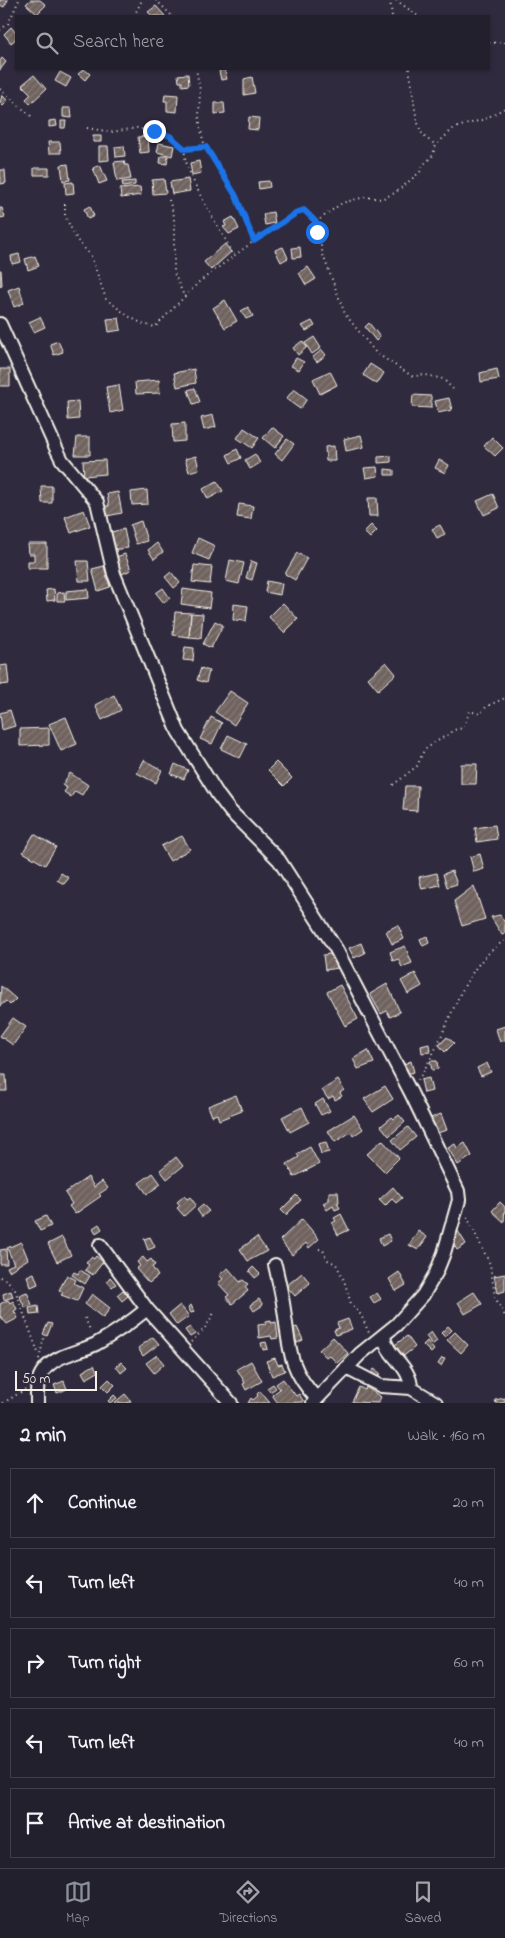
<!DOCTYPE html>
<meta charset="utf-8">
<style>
:root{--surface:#23202e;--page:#2f2d3a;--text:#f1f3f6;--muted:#a3a3aa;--line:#403e4a;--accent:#8c9099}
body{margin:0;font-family:"Indie Flower",sans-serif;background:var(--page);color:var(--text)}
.scale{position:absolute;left:15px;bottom:12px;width:82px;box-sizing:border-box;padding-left:5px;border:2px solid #f4f1e8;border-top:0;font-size:14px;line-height:18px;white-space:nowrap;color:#f4f1e8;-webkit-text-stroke:4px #2f2a3d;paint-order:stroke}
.stop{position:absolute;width:15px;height:15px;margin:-11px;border:4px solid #1a73e8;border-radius:50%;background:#fff}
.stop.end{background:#1a73e8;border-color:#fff;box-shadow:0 1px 5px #0008}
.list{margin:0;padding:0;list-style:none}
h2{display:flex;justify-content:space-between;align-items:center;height:65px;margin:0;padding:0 20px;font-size:21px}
h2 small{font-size:16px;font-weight:400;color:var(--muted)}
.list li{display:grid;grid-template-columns:32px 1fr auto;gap:15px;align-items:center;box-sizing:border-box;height:70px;margin:0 10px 10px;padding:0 10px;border:1px solid var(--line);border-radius:0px}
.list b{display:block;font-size:19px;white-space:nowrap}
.list em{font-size:16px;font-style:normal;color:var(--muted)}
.icon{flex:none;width:28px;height:28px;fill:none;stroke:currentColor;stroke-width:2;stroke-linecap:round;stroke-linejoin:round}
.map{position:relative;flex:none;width:505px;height:1403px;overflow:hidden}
.search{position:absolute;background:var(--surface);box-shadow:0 1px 4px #0004;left:15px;right:15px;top:15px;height:55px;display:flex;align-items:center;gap:12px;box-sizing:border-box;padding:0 18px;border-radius:0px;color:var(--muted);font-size:19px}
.sheet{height:465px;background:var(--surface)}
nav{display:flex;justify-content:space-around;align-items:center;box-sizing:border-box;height:70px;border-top:1px solid var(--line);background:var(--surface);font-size:14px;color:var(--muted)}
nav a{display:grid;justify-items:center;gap:2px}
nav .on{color:var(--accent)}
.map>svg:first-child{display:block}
.building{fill:url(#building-hatch);stroke:#f4f1e8}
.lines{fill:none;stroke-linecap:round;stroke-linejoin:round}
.street-casing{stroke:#f4f1e8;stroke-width:16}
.path{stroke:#f4f1e8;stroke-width:2;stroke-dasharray:1 4;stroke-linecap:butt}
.street{stroke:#2f2a3d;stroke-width:12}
.route{stroke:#1a73e8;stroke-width:6}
</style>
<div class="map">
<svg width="505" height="1403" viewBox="0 0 505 1403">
<defs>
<pattern id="building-hatch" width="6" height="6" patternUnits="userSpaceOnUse" patternTransform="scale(1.25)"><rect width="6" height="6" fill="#6f625e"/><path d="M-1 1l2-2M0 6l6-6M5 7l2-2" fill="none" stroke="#847975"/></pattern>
</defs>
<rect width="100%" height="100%" fill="#2f2a3d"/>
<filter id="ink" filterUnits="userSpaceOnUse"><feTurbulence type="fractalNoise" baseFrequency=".02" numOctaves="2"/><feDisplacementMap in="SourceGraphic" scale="10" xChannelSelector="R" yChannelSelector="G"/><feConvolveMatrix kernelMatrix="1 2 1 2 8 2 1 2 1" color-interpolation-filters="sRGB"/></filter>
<g filter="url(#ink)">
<!-- building -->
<path class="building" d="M0 0H8L4 7 0 5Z
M30 0H40L46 5 37 14 26 4Z
M156 6 165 16H152L148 12Z
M11 27 16 33V39L11 43 4 34Z
M2 58 6 62 0 70V61Z
M84 69 90 74 85 80 78 74Z
M224 69 227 79 221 80 219 71Z
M60 72 71 78 66 87 55 81Z
M188 74 189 85 182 86V82H179L178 75Z
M34 75 46 89 30 104 26 99 31 94 22 85Z
M252 77 255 93 244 95V79Z
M165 94 178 95 177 112 167 111V101H164Z
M2 95 8 101 3 106 0 103Z
M215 103H224L225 113 215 114Z
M63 108H71L72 118 63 117Z
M249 117 259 118 258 130 248 129Z
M56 120 57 126 49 127V121Z
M61 121H66L65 128H61Z
M93 136H101V142H93Z
M148 136 149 152 140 153 138 137Z
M48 142H60L61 153H49Z
M159 143 174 146 172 156 157 152Z
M99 146H108L109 160 99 161Z
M124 146 125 156 116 157 115 147Z
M161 156H168L167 164 160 163Z
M124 161 125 165H128L131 179 117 181 114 162Z
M199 161 201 173 192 175 190 163Z
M68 164 70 180 63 181 61 165Z
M100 165 107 181 99 184 93 168Z
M34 168H49V175H34Z
M0 170H5L6 183 1 184Z
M164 179 166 193 153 194 152 180Z
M188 179 190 191 172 194 170 182Z
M135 181V185L123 187 122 182Z
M269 181 270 187 259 189 258 182Z
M73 182 74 193 66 194 65 183Z
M140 187 141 195 121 198 120 189Z
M90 206 94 216 88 219 84 209Z
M0 208H2L5 217 0 218Z
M273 212 275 223 265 225 263 214Z
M233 217 239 229 229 234 223 227 226 226 224 222Z
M225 244 231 252 211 270 204 262Z
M283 247 288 258 281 262 275 250Z
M300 247 301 257 293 258 292 248Z
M19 254 21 262 12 264 11 256Z
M35 256 39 266 28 270 25 259Z
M308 267 316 279 306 285 299 273Z
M0 270H1L2 285 0 286Z
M19 286 24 303 14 307 8 290Z
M225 300 237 321 225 328 213 308Z
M248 307 253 316 246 319 241 311Z
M40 317 45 327 34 332 29 322Z
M119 318 121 330 109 332 107 319Z
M312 321 315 326 306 331 302 326Z
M369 323 380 337 376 341 365 327Z
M314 337 321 348 312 354 305 343Z
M58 341 63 352 54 355 50 344Z
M302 341 307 347 298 355 293 348Z
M322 350 326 355 317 362 313 357Z
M296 358 304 362 299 370 291 366Z
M370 364 384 373 377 384 363 375Z
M0 369H10V386H0Z
M194 369 196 383 177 387 174 373Z
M497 369 499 379 481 382 480 373Z
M330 371 337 385 320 394 313 379Z
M159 380 160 393 136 394 135 382Z
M119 385 123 410 110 413 106 387Z
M195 388 200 402 193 404 188 390Z
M294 389 307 399 300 409 286 399Z
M413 395 431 396V408L412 407Z
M449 398 452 410 438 413 435 401Z
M78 401 79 419 68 420 67 402Z
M213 415 216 427 204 430 201 418Z
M185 423V441L173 442 172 424Z
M272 427 284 436 275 448 263 438Z
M244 428 259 438 252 448 237 438Z
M361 435 364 447 346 451 344 439Z
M77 437H90V455H75Z
M492 437 503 448 495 456 484 446Z
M287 439 294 444 282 460 275 454Z
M334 446 335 461H326L325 447Z
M237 449 241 458 231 463 227 455Z
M255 454 260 463 250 469 245 460Z
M196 456 199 469 189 472 185 459Z
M391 456V462L378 463V457Z
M105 460 106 474 84 476 83 461Z
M439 460 449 465 445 473 435 468Z
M377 467 378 476 366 478 364 468Z
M385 469 394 470V475H385Z
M217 481 223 491 208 499 203 489Z
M41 486H52V503H42Z
M147 490 148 504 132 505 131 492Z
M118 492 122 513 107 516 105 506H109L107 494Z
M493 494 499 508 484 515 477 501Z
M368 498H377L378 516H369Z
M239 504 253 506 251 519 237 517Z
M84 510 90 526 71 533 65 517Z
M141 521 147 541 136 544 130 525Z
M371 525 377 531 370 538 364 532Z
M440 525 445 534 437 538 432 529Z
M124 529 128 548 111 550V547L114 546 111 532Z
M198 538 215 546 209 560 192 553Z
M157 543 163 552 154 559 148 550Z
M28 544H47V568H28V561H34V554H29Z
M297 553 307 558 295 580 285 574Z
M125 554 131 570 122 574 116 557Z
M230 560 244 563 239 584 226 581Z
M77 561H88L90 581H79Z
M251 561 257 563 252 580 246 578Z
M194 565 212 567 210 584 192 582Z
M104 566 110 587 98 591 92 569Z
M171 572 180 583 174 588 165 577Z
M267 581 282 584 280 595 265 592Z
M163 588 170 598 164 603 156 593Z
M54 589 55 600 47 601 46 590Z
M88 589 89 598 66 600V591Z
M183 589 211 593 209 608 181 604Z
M64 592 65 601H57V593Z
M283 603 298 619 284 633 269 617Z
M234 604 248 606 246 621 233 620Z
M175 612 191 613 189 637 173 635Z
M191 613 203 614 201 638 189 637Z
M215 621 223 625 211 648 203 644Z
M185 647 194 648 193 661 183 660Z
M386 662 396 674 378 690 368 678Z
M7 665 9 684 0 685V666Z
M201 668 209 671 206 683 197 680Z
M230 691 248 703 234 725 215 712Z
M114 695 121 710 102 720 95 705Z
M10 710 15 726 2 730 0 713Z
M66 717 77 744 61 751 49 724Z
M211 717 222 723 212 744 200 739Z
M49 728V745L20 746V729Z
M228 735 247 744 240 758 221 749Z
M144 760 162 770 156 783 137 773Z
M276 762 292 778 284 786 268 770Z
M175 764 188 770 184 779 171 774Z
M461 764H477L476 784H461Z
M70 773 88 785 82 795 75 791 71 797 64 792 67 788 62 785Z
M405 786H418L417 811 403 810Z
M495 825 497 839 477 842 475 828Z
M34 834 56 847 45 865 23 852Z
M182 836 190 849 170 861 161 846Z
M480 854 484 869 474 872 470 857Z
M452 871 457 884 447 887 443 874Z
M61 873 69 878 64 884 57 880Z
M437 873 440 885 422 889 419 877Z
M474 886 485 919 462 926 454 901Z
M500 915 505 923V934L502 935 491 917Z
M398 925 404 939 392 944 386 931Z
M427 936 429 943 423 946 420 939Z
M361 943 365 953 354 958 349 948Z
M405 946 412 963 402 967 398 959 393 961 390 952Z
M336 953 338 968 325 970 323 955Z
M415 973 422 986 408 994 401 981Z
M387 984 400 1012 390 1017 387 1011 381 1014 370 994Z
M340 985 358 1019 345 1026 327 992Z
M1 986 16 999 10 1005 6 1001 0 1006Z
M13 1018 26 1027 13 1045 0 1036Z
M505 1026V1040L500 1042 496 1029Z
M447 1037 454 1043 445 1052 439 1045Z
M429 1044 430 1052 422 1053 421 1046Z
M368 1050 374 1063 358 1069 353 1059Z
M411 1061 414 1072 407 1074 404 1064Z
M430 1061H437L438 1069 432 1070Z
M487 1063 491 1072 481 1076 477 1068Z
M0 1075H6L7 1091H0Z
M429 1078 432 1091 424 1093 421 1080Z
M338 1080 344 1090 340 1093 342 1096 335 1100 333 1096 328 1099 322 1090Z
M385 1086 393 1099 373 1112 364 1099Z
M236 1095 242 1111 219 1120 217 1114 212 1116 208 1106Z
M323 1099 330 1111 321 1115 315 1104Z
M302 1107 309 1122 290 1132 282 1117Z
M441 1114 447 1130 437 1133 431 1118Z
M354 1115 363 1129 353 1136 351 1132 335 1142 328 1131Z
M399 1115 405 1122 389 1136 381 1126 392 1117 394 1119Z
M408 1127 416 1137 400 1150 392 1140Z
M382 1140 399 1158 385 1172 367 1154Z
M326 1142 329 1152 321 1154 318 1144Z
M465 1143 472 1156 458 1165 448 1148 455 1144 457 1148Z
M310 1147 319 1164 294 1177 287 1164 299 1157 297 1154Z
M176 1157 183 1166 167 1179 160 1170Z
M153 1173 161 1184 147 1194 139 1183Z
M88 1177 94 1187 102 1181 108 1188 99 1194 101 1196 75 1214 69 1206 72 1204 65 1193Z
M393 1187 402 1198 396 1203 392 1199 385 1206 379 1200Z
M329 1192H338L339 1202 337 1203 340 1208 335 1210 333 1206 327 1210 323 1203 329 1200Z
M296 1195 301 1200 286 1215 281 1210Z
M184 1196 187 1199 190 1197 196 1205 184 1216 177 1208 180 1205 177 1202Z
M500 1202 505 1207 504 1222 492 1211Z
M203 1205 209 1211 202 1217 197 1210Z
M341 1214 349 1230 338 1235 332 1223 336 1221 334 1218Z
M46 1216 51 1226 40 1231 35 1221Z
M302 1219 319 1239 309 1248 306 1243 292 1255 280 1240Z
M99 1224 102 1229 96 1233 93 1228Z
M418 1231 427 1237 418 1250 409 1245Z
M458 1231 466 1244 457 1250 449 1237Z
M388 1234 391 1241 382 1246 379 1238Z
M62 1237 71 1255 57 1262 48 1244Z
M150 1237 155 1247 148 1250 144 1239Z
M257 1237 267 1251 248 1261 240 1249Z
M21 1242 28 1259 9 1271 7 1267 14 1264 7 1248Z
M6 1249 7 1264H0V1250Z
M96 1256 103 1262 93 1275 85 1270 89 1265 86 1263 91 1257 94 1259Z
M143 1257 147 1262 151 1259 155 1265 152 1267 158 1276 149 1283 136 1269 140 1266 137 1262Z
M253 1267 260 1274 255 1278 249 1271Z
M228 1268 240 1282 243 1280 248 1284 245 1287 248 1291 232 1304 226 1297 229 1295 218 1283 223 1279 219 1275Z
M80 1270 90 1276 85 1284 72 1275 74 1272 78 1274Z
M399 1272 406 1285 396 1291 389 1279Z
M34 1273 38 1284 31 1287 27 1276Z
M302 1273 310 1283 295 1296 286 1286Z
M505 1274V1291L498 1293 494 1276Z
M67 1275 76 1280 74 1283 83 1288 77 1301 61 1295 63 1292 59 1290Z
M110 1277 116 1284 112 1287 107 1281Z
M123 1290 128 1296 122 1301 117 1295Z
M11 1291 13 1297 4 1300 3 1294Z
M27 1292 32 1305 25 1308 19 1295Z
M474 1292 482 1304 465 1314 458 1302Z
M377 1293 381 1299 374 1303 370 1297Z
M92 1294 110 1308 103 1318 85 1304Z
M259 1299 263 1305 254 1311 250 1305Z
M8 1300 10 1303 13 1301 17 1309 14 1311 18 1318 7 1324 0 1316V1304Z
M180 1305 189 1316 177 1325 169 1314Z
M191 1305 194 1312 191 1313 188 1307Z
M38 1306 39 1314 30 1315 29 1308Z
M348 1319 352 1329 336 1335 334 1330 339 1328 337 1323Z
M271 1320V1323L276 1322 278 1338 272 1339 271 1336 259 1338 258 1325 266 1324V1321Z
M48 1323 52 1324 47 1336 43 1334Z
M448 1326 452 1330 445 1337 441 1333Z
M190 1327 195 1334 190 1337 185 1330Z
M297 1327 303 1340 297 1343 291 1329Z
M431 1332 437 1341 432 1345 426 1336Z
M455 1332 468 1345 461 1353 447 1340Z
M407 1336 415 1347 401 1358 392 1347Z
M153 1337 159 1344 143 1356 138 1348Z
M333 1337 348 1353 337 1363 329 1355 326 1357 319 1350Z
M427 1341 434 1350 431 1353 423 1345Z
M266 1342 268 1349 263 1350 261 1343Z
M157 1355 164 1364 154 1373 146 1363Z
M275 1358 278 1365 282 1364 285 1371 272 1376 266 1361Z
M442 1358 445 1359 441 1366 438 1364Z
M251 1361 262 1381 246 1390 243 1384 245 1383 237 1369Z
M121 1362 127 1368 121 1373 116 1366Z
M94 1365 98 1372 86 1379 82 1372Z
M374 1369 380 1373 376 1380 370 1376Z
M109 1379 115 1385 108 1392 102 1386Z
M283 1379 296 1396 299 1394 304 1402 278 1403 272 1395 280 1389 276 1384Z
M64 1381 67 1389 57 1393 54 1385Z
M273 1384 276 1388 270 1392 267 1388Z
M359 1387 365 1390 366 1387 381 1397 378 1403 352 1402Z
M260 1391 270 1403H248L251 1398 253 1400 258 1396 257 1394Z
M125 1394 131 1401 128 1403H114Z
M114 1395 117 1398 110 1403 108 1401Z
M505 1398V1403H496L495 1400Z"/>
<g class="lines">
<!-- street casing -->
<g class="street-casing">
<path id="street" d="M0 324 56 448 62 460 97 502 114 574 178 731 218 795 230 811 279 860 336 949 411 1093 458 1191 459 1200 444 1253 436 1273 423 1295 396 1325 360 1354 313 1403
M275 1265C278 1278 281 1291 283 1303 290 1345 286 1366 317 1399
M147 1309 231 1403
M384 1336C386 1356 411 1366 411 1388
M346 1368 381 1386 411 1388 436 1403
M37 1403C37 1390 36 1380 44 1370 55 1355 80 1352 96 1344 114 1334 131 1322 147 1309L100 1245"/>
</g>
<!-- path -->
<path class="path" d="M156 0 172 16
M390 0 392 16
M396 0 418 16
M134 16 142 0
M0 30 8 24 19 0
M489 43 505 42
M409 69C413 86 414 122 423 135 426 139 432 142 436 145
M0 89 31 116
M87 128 111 132 137 128 170 136 185 149
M206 147 185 149C181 171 223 232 234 256
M169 200 174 216V273L184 296
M65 204V216L77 240 91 256 106 299 128 316 143 324 155 327 199 282 254 241 236 196 203 141 199 117 200 90 196 69
M316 222 342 203 365 197 381 199 395 193 420 172 424 164 432 157 436 145 454 128 485 119 505 108
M254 241 298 212 304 210 316 222 323 255 345 314 376 353 412 376 426 375 443 379 453 389
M393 785 417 766 424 750 454 730 463 728 470 711 480 714 487 706 505 698
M418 1080C426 1067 434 1053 440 1039 458 1000 468 965 505 940
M467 1217 490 1264 495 1297 505 1316
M319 1249 323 1250 328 1260 336 1264 344 1280 351 1304 361 1315 369 1333
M0 1277 8 1281 15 1290 39 1355
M85 1318 91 1332
M191 1342 205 1328 214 1313
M39 1359 44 1338
M3 1403 26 1389"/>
<!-- street -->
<use href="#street" class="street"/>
</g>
</g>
<g class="lines" filter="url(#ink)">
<!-- route -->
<path class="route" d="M154 131 170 136 185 149 206 147 236 196 254 241 298 212 304 210 316 222 317 232"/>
</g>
</svg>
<div class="scale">50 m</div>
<div class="stop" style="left:317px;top:232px"></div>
<div class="stop end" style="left:154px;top:131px"></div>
<div class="search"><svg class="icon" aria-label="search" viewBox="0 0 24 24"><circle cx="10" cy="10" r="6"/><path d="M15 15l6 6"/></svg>Search here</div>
</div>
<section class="sheet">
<h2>2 min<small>Walk · 160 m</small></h2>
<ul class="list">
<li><svg class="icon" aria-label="ahead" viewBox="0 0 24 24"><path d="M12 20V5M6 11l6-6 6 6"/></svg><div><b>Continue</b></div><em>20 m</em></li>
<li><svg class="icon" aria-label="left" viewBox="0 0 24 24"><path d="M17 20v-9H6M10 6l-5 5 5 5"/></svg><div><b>Turn left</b></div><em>40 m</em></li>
<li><svg class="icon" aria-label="right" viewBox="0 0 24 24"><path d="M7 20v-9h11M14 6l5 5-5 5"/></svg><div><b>Turn right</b></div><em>60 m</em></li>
<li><svg class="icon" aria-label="left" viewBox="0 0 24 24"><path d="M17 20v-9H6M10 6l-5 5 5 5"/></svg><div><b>Turn left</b></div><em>40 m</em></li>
<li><svg class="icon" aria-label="arrive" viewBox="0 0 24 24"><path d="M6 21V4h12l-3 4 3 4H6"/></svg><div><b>Arrive at destination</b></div></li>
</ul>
</section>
<nav>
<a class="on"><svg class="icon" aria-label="map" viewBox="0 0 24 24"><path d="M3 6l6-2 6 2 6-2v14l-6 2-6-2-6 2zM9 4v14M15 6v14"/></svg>Map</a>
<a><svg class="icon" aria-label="directions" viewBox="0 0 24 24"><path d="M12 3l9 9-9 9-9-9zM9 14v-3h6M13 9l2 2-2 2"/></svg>Directions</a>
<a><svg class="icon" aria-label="saved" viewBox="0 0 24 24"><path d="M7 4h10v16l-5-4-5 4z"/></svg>Saved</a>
</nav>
